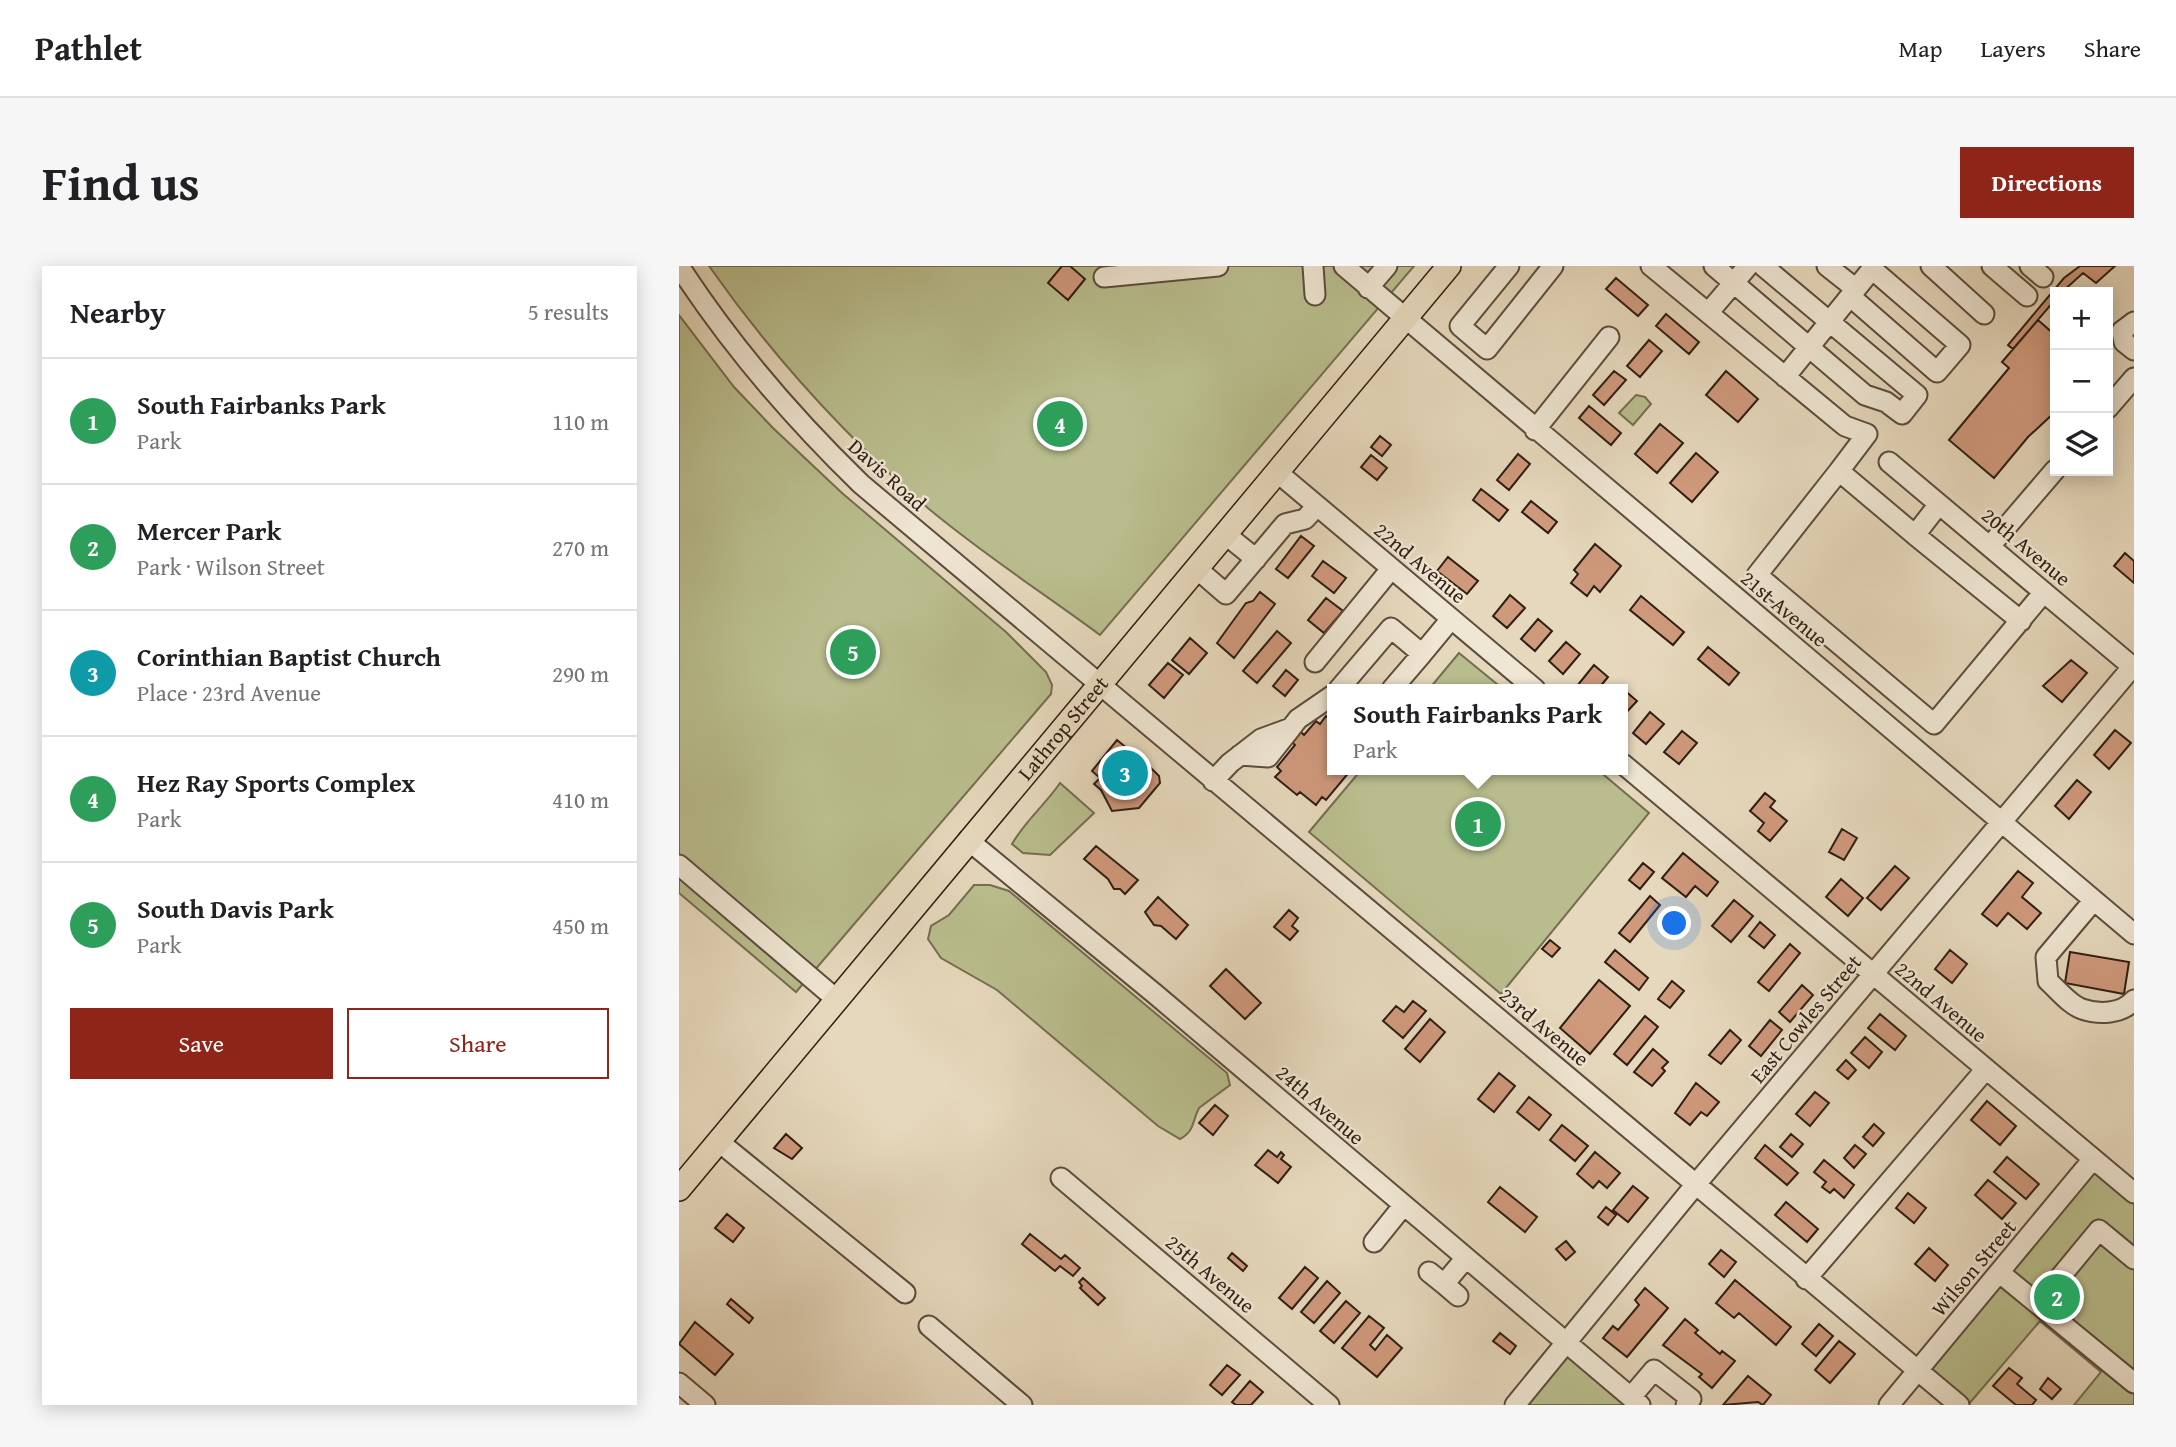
<!DOCTYPE html>
<meta charset="utf-8">
<style>
:root{--surface:#fff;--page:#f6f6f6;--text:#202124;--muted:#757577;--line:#e0e0e0;--accent:#8f2418}
body{margin:0;font-family:"Gentium Book Plus",serif;background:var(--page);color:var(--text)}
.controls{position:absolute;right:21px;top:21px;display:grid;overflow:hidden;border-radius:0px;box-shadow:0 4px 18px #0003}
.controls button{width:63px;height:63px;display:grid;place-items:center;padding:0;border:0;border-bottom:2px solid var(--line);background:var(--surface);color:var(--text);font:35px sans-serif}
.you{position:absolute;left:996px;top:658px;width:24px;height:24px;margin:-18px;border:5px solid #fff;border-radius:50%;background:#1a73e8;box-shadow:0 0 0 10px #1a73e833}
.badge{display:grid;place-items:center;width:46px;height:46px;border-radius:50%;background:var(--accent);color:#fff;font-size:23px;font-weight:700}
.pin{position:absolute;translate:-50% -50%;border:4px solid #fff;box-shadow:0 2px 7px #0006}
.popup{position:absolute;left:648px;top:418px;width:301px;height:91px;box-sizing:border-box;display:grid;place-content:center;border-radius:0px;background:var(--surface);filter:drop-shadow(0 2px 5px #0005);font-size:23px;white-space:nowrap;color:var(--muted)}
.popup b{font-size:26px;color:var(--text)}
.popup::after{content:'';position:absolute;left:50%;top:100%;margin-left:-14px;border:14px solid transparent;border-top-color:var(--surface)}
.list{margin:0;padding:0;list-style:none}
h2{display:flex;justify-content:space-between;align-items:center;height:91px;margin:0;padding:0 28px;font-size:30px}
h2 small{font-size:23px;font-weight:400;color:var(--muted)}
.list li{display:grid;grid-template-columns:46px 1fr auto;gap:21px;align-items:center;box-sizing:border-box;height:126px;padding:0 28px;border-top:2px solid var(--line)}
.list b{display:block;font-size:26px;white-space:nowrap}
.list p{margin:0;font-size:23px;white-space:nowrap;color:var(--muted)}
.list em{font-size:23px;font-style:normal;color:var(--muted)}
.actions{display:flex;gap:14px;padding:21px 28px}
.actions a{flex:1;padding:16px 0;border:2px solid var(--accent);border-radius:0px;text-align:center;font-size:24px;color:var(--accent)}
.actions .main{background:var(--accent);color:#fff}
.icon{flex:none;width:38px;height:38px;fill:none;stroke:currentColor;stroke-width:2;stroke-linecap:round;stroke-linejoin:round}
.map{position:relative;flex:none;width:1455px;height:1139px;overflow:hidden;border-radius:0px}
header{display:flex;align-items:center;gap:42px;box-sizing:border-box;height:98px;padding:0 35px;background:var(--surface);border-bottom:2px solid var(--line)}
header strong{font-size:33px}
nav{display:flex;gap:38px;margin-inline-start:auto;font-size:24px}
.intro{display:flex;align-items:center;justify-content:space-between;box-sizing:border-box;height:168px;padding:0 42px}
h1{margin:0;font-size:49px}
.button{padding:18px 32px;border-radius:0px;background:var(--accent);color:#fff;font-size:24px;font-weight:700}
main{display:flex;gap:42px;padding:0 42px}
aside{flex:1;background:var(--surface);border-radius:0px;box-shadow:0 4px 18px #0003}
.map>svg:first-child{display:block}
.green{fill:#b9bd8d;stroke:#746e50;stroke-width:2}
.building{fill:#cf997c;stroke:#2e1e13;stroke-width:2}
.lines{fill:none;stroke-linecap:round;stroke-linejoin:round}
.minor-casing{stroke:#5c4c3d;stroke-width:23}
.major-casing{stroke:#2e1e13;stroke-width:26}
.minor{stroke:#efe6d3;stroke-width:19}
.major{stroke:#e6d8bc;stroke-width:23}
.labels{text-anchor:middle;stroke-width:5;stroke-linejoin:round;paint-order:stroke}
.street-label{font-size:21px;fill:#2e1e13;stroke:#efe6d3}
</style>
<header>
<strong>Pathlet</strong>
<nav><a>Map</a><a>Layers</a><a>Share</a></nav>
</header>
<div class="intro"><h1>Find us</h1><a class="button">Directions</a></div>
<main>
<aside>
<h2>Nearby<small>5 results</small></h2>
<ul class="list">
<li><span class="badge" style="background:#2e9e5b">1</span><div><b>South Fairbanks Park</b><p>Park</p></div><em>110 m</em></li>
<li><span class="badge" style="background:#2e9e5b">2</span><div><b>Mercer Park</b><p>Park · Wilson Street</p></div><em>270 m</em></li>
<li><span class="badge" style="background:#0f9aa8">3</span><div><b>Corinthian Baptist Church</b><p>Place · 23rd Avenue</p></div><em>290 m</em></li>
<li><span class="badge" style="background:#2e9e5b">4</span><div><b>Hez Ray Sports Complex</b><p>Park</p></div><em>410 m</em></li>
<li><span class="badge" style="background:#2e9e5b">5</span><div><b>South Davis Park</b><p>Park</p></div><em>450 m</em></li>
</ul>
<div class="actions"><a class="main">Save</a><a>Share</a></div>
</aside>
<div class="map">
<svg width="1455" height="1139" viewBox="0 0 1455 1139">
<rect width="100%" height="100%" fill="#e6d8bc"/>
<filter id="stains"><feTurbulence type="fractalNoise" baseFrequency=".00286" numOctaves="4"/><feColorMatrix values="0 0 0 0 .2 0 0 0 0 .09 0 0 0 0 .02 0 0 0 .5 -.17"/></filter>
<radialGradient id="worn" r=".72"><stop offset=".6" stop-color="#630" stop-opacity="0"/><stop offset="1" stop-color="#630" stop-opacity=".3"/></radialGradient>
<!-- green -->
<path class="green" d="M30 0H735L421 369C364 327 304 288 250 243 167 171 93 90 30 0Z
M0 49 55 121 94 162 163 227 327 366 367 406 373 419 372 428 117 726 0 627Z
M957 129 966 131 972 138 954 159 940 147Z
M780 387 824 423H750Z
M682 504H919L970 547 822 728 630 566Z
M381 517 415 547 371 589 344 587 333 578C346 555 366 539 381 517Z
M295 619H311L330 625 548 807 551 819 520 842C513 855 516 865 501 873L479 860 318 724 262 692 249 673 252 660 270 649Z
M1414 893 1455 927V1139H1395L1422 1106 1361 1055 1289 1139 1240 1105Z
M887 1077 961 1139H836Z"/>
<!-- building -->
<path class="building" d="M383 0H391L406 13 389 34 369 17Z
M1401 0H1436L1417 17 1404 7 1383 26H1376V34L1334 83 1329 79 1385 12Z
M937 12 969 39 959 50 927 23Z
M987 48 1020 76 1010 88 977 60Z
M1359 54 1376 69V146L1349 171 1315 212 1270 174 1330 102 1323 96Z
M970 74 983 85 961 111 948 100Z
M935 105 947 114 925 139 914 129Z
M1047 105 1079 133 1059 156 1027 129Z
M910 140 942 167 932 179 900 152Z
M981 158 1004 177 978 207 956 188Z
M701 170 712 179 703 190 692 181Z
M1017 187 1039 206 1013 236 991 217Z
M839 188 851 198 830 224 818 214Z
M692 189 708 202 698 214 682 201Z
M802 223 829 244 820 255 794 234Z
M852 235 878 256 869 267 843 246Z
M622 270 635 280 609 312 597 303Z
M916 278 942 300 921 326 915 320 908 330 892 317 899 308 895 304Z
M1446 287 1455 295V317L1435 300Z
M769 291 799 315 788 328 758 305Z
M644 295 667 312 655 327 633 310Z
M581 326 596 338 555 392 538 377 567 337 574 335Z
M831 329 846 342 828 362 814 350Z
M962 330 1005 366 994 379 951 344Z
M647 332 664 345 645 367 629 354Z
M859 353 873 365 856 385 842 373Z
M598 365 612 377 578 417 564 405Z
M511 372 528 387 510 408 493 394Z
M887 376 901 388 884 408 870 395Z
M1029 381 1060 407 1050 419 1019 393Z
M1392 394 1408 407 1383 436 1364 420Z
M489 397 504 409 485 432 470 419Z
M915 399 929 411 919 423H901L898 420Z
M607 404 619 414 606 430 594 420Z
M944 423 958 435 944 450Z
M971 446 985 458 967 478 954 467Z
M647 450 654 455V504H672L647 534 643 531 637 539 621 526 618 529 596 511 602 505 598 501 616 479 613 476 622 466 625 469 637 455 641 458Z
M1436 464 1452 477 1430 503 1415 489Z
M1003 465 1018 477 1000 498 985 486Z
M438 474 455 488 453 491 470 500 480 510 481 517 460 542 433 545 422 524 415 518 421 512 413 505Z
M1398 514 1412 526 1390 553 1376 540Z
M1086 527 1096 535 1091 541 1108 555 1091 575 1079 565 1085 557 1071 545Z
M1163 563 1178 572 1165 594 1150 586Z
M417 580 459 614 446 628 441 623H435L429 613 405 593Z
M1004 587 1039 616 1028 630 1016 620 1007 631 983 612Z
M964 597 975 606 961 623 950 614Z
M1216 600 1230 612 1202 644 1188 632Z
M1339 605 1354 617 1343 631 1362 647 1348 663 1329 647 1318 660 1303 648Z
M1162 613 1184 632 1169 650 1147 631Z
M971 630 981 639 951 676 940 667Z
M479 631 509 659 497 673 482 660 475 659 466 646Z
M1055 634 1074 650 1052 676 1033 660Z
M610 644 619 652 613 660 619 665 611 674 595 661Z
M1081 656 1096 669 1085 682 1070 670Z
M871 674 881 682 873 691 863 683Z
M1111 678 1121 687 1090 725 1079 716Z
M936 684 969 712 960 724 926 696Z
M1271 684 1288 698 1273 717 1256 703Z
M1391 686 1450 696 1445 728 1386 717Z
M547 703 582 737 566 753 531 720Z
M920 714 951 740 911 788 881 762Z
M993 715 1005 725 991 742 979 733Z
M1123 719 1134 729 1111 756 1100 746Z
M734 735 747 745 724 772 704 755 717 740 725 746Z
M1201 748 1227 770 1216 784 1189 762Z
M966 750 979 761 948 799 935 788Z
M751 753 766 766 741 796 726 783Z
M1091 754 1103 764 1082 790 1070 780Z
M1051 764 1062 774 1042 798 1030 789Z
M1186 771 1203 786 1190 802 1172 787Z
M974 783 989 796 983 802 986 805 973 820 955 806Z
M1167 794 1177 804 1169 813 1158 804Z
M820 807 836 820 815 846 799 833Z
M1017 817 1040 836 1028 850 1022 846 1011 859 996 847Z
M1136 826 1150 837 1131 860 1117 848Z
M850 831 872 849 860 864 838 846Z
M1308 835 1337 860 1321 879 1292 854Z
M536 839 549 850 534 869 520 857Z
M1195 858 1205 867 1194 880 1184 871Z
M883 859 909 880 896 895 871 874Z
M107 868 123 882 113 893 95 882Z
M1112 868 1124 878 1113 891 1101 881Z
M1086 879 1119 907 1108 919 1076 892Z
M1176 879 1187 888 1175 902 1165 892Z
M589 884 598 891 602 886 605 889 602 893 612 901 599 917 576 899Z
M916 886 941 907 928 922 920 915 914 922 898 908Z
M1328 891 1360 918 1347 933 1315 906Z
M1145 894 1175 919 1165 932 1155 923 1151 927 1143 921 1147 916 1135 906Z
M1309 914 1337 937 1323 953 1296 929Z
M954 920 969 932 949 956 934 944Z
M821 921 858 951 846 966 809 936Z
M1229 927 1247 942 1235 957 1217 942Z
M1107 936 1139 963 1128 976 1096 949Z
M927 941 937 949 929 959 919 951Z
M48 948 65 962 54 976 36 962Z
M351 968 382 993 386 989 401 1002 394 1010 381 1000 376 1005 343 978Z
M887 975 896 986 887 994 877 983Z
M1250 982 1269 999 1256 1015 1236 998Z
M1042 984 1057 996 1045 1011 1030 998Z
M553 987 568 1000 564 1005 549 992Z
M626 1001 639 1012 613 1043 600 1032Z
M404 1012 426 1032 419 1039 401 1022 403 1020 400 1016Z
M1056 1014 1112 1061 1097 1079 1060 1047 1055 1052 1037 1037Z
M648 1015 661 1027 635 1057 622 1046Z
M966 1022 989 1042 948 1091 924 1072 934 1060 939 1064 960 1039 956 1034Z
M52 1033 74 1052 70 1057 48 1038Z
M667 1035 681 1047 655 1077 641 1065Z
M690 1050 705 1062 691 1079 696 1084 708 1069 723 1082 698 1111 663 1082Z
M1006 1053 1019 1064 1016 1067 1041 1088 1043 1085 1056 1095 1033 1122 1020 1111 1023 1108 984 1079Z
M16 1056 54 1088 36 1109 0 1078Z
M1140 1058 1154 1070 1137 1090 1123 1078Z
M821 1067 837 1080 831 1088 814 1075Z
M1160 1075 1176 1088 1151 1117 1136 1104Z
M548 1099 561 1109 543 1129 531 1119Z
M1330 1102 1343 1112 1338 1118 1357 1134 1353 1139H1337L1314 1120Z
M1069 1110 1092 1129 1084 1139 1079 1136 1044 1139Z
M1369 1112 1382 1123 1373 1133 1361 1123Z
M571 1115 584 1126 572 1139H557L553 1136Z"/>
<g class="lines">
<!-- minor casing -->
<g class="minor-casing">
<path id="minor" d="M0 0C52 80 114 152 182 218L1280 1139
M634 0 636 29
M665 0 1455 668
M830 0 781 60 808 83 874 0
M972 0 1166 160 1188 168 1160 205
M1035 0 1186 129 1207 136 1223 148 1238 129 1084 0
M1148 0 1177 23
M1252 0 1305 48
M1313 0 1348 30
M1351 0 1364 11
M425 11 539 0
M689 22 708 0
M1029 47 1069 0
M1455 56 1443 65 1445 76 1455 84
M1106 111 1193 3 1281 79 1258 106 1172 31
M1429 142 1455 112
M856 164 930 71
M1210 196 1455 402
M598 206 856 423
M1260 238 1236 269 1160 205 1078 309 1255 458 1365 326
M546 268 577 293
M1236 269 1342 355
M1311 280 1376 204
M517 302 547 328 606 258 626 253 638 240
M636 396 712 303
M660 423 712 362 743 388 772 353
M713 423 743 388
M561 489 589 491 612 462
M944 498 1455 927
M534 515 551 497 582 473 612 462 619 453 654 429
M289 574 476 728 961 1139
M0 599 157 733
M1415 634 1367 691 1369 715C1379 724 1391 739 1403 743 1420 749 1443 748 1455 734
M39 875 226 1027
M382 912 650 1139
M695 976 724 940
M750 1006 765 1018
M1321 1007 1455 1117
M1127 1013 1307 803
M779 1030 765 1018 786 993
M1359 1038 1420 964 1455 993
M250 1060 343 1139
M0 1117 26 1139
M952 1131 975 1104 1012 1133 1007 1139
M836 1139 1017 918 1455 399
M1210 1139 1414 893"/>
</g>
<!-- major casing -->
<g class="major-casing">
<g id="major">
<path id="s1" d="M0 923 770 0"/>
</g>
</g>
<!-- minor -->
<use href="#minor" class="minor"/>
<!-- major -->
<use href="#major" class="major"/>
</g>
<g class="labels">
<!-- street labels -->
<g class="street-label">
<text transform="translate(208 209) rotate(42)" y="7">Davis Road</text>
<text transform="translate(1347 281) rotate(40)" y="7">20th Avenue</text>
<text transform="translate(741 297) rotate(40)" y="7">22nd Avenue</text>
<text transform="translate(1105 343) rotate(40)" y="7">21st Avenue</text>
<text dy="7" stroke="none"><textPath href="#s1" startOffset="600">Lathrop Street</textPath></text>
<text transform="translate(1262 736) rotate(40)" y="7">22nd Avenue</text>
<text transform="translate(1127 753) rotate(-50)" y="7">East Cowles Street</text>
<text transform="translate(865 761) rotate(40)" y="7">23rd Avenue</text>
<text transform="translate(641 839) rotate(41)" y="7">24th Avenue</text>
<text transform="translate(1295 1002) rotate(-50)" y="7">Wilson Street</text>
<text transform="translate(531 1008) rotate(40)" y="7">25th Avenue</text>
</g>
</g>
<rect width="100%" height="100%" filter="url(#stains)"/>
<rect width="100%" height="100%" fill="url(#worn)"/>
</svg>
<div class="controls">
<button>+</button>
<button>−</button>
<button><svg class="icon" aria-label="layers" viewBox="0 0 24 24"><path d="M12 4l9 5-9 5-9-5zM3 14l9 5 9-5"/></svg></button>
</div>
<div class="you"></div>
<div class="pin badge" style="left:799px;top:558px;background:#2e9e5b">1</div>
<div class="popup"><b>South Fairbanks Park</b>Park</div>
<div class="pin badge" style="left:1378px;top:1031px;background:#2e9e5b">2</div>
<div class="pin badge" style="left:446px;top:507px;background:#0f9aa8">3</div>
<div class="pin badge" style="left:381px;top:158px;background:#2e9e5b">4</div>
<div class="pin badge" style="left:174px;top:386px;background:#2e9e5b">5</div>
</div>
</main>
